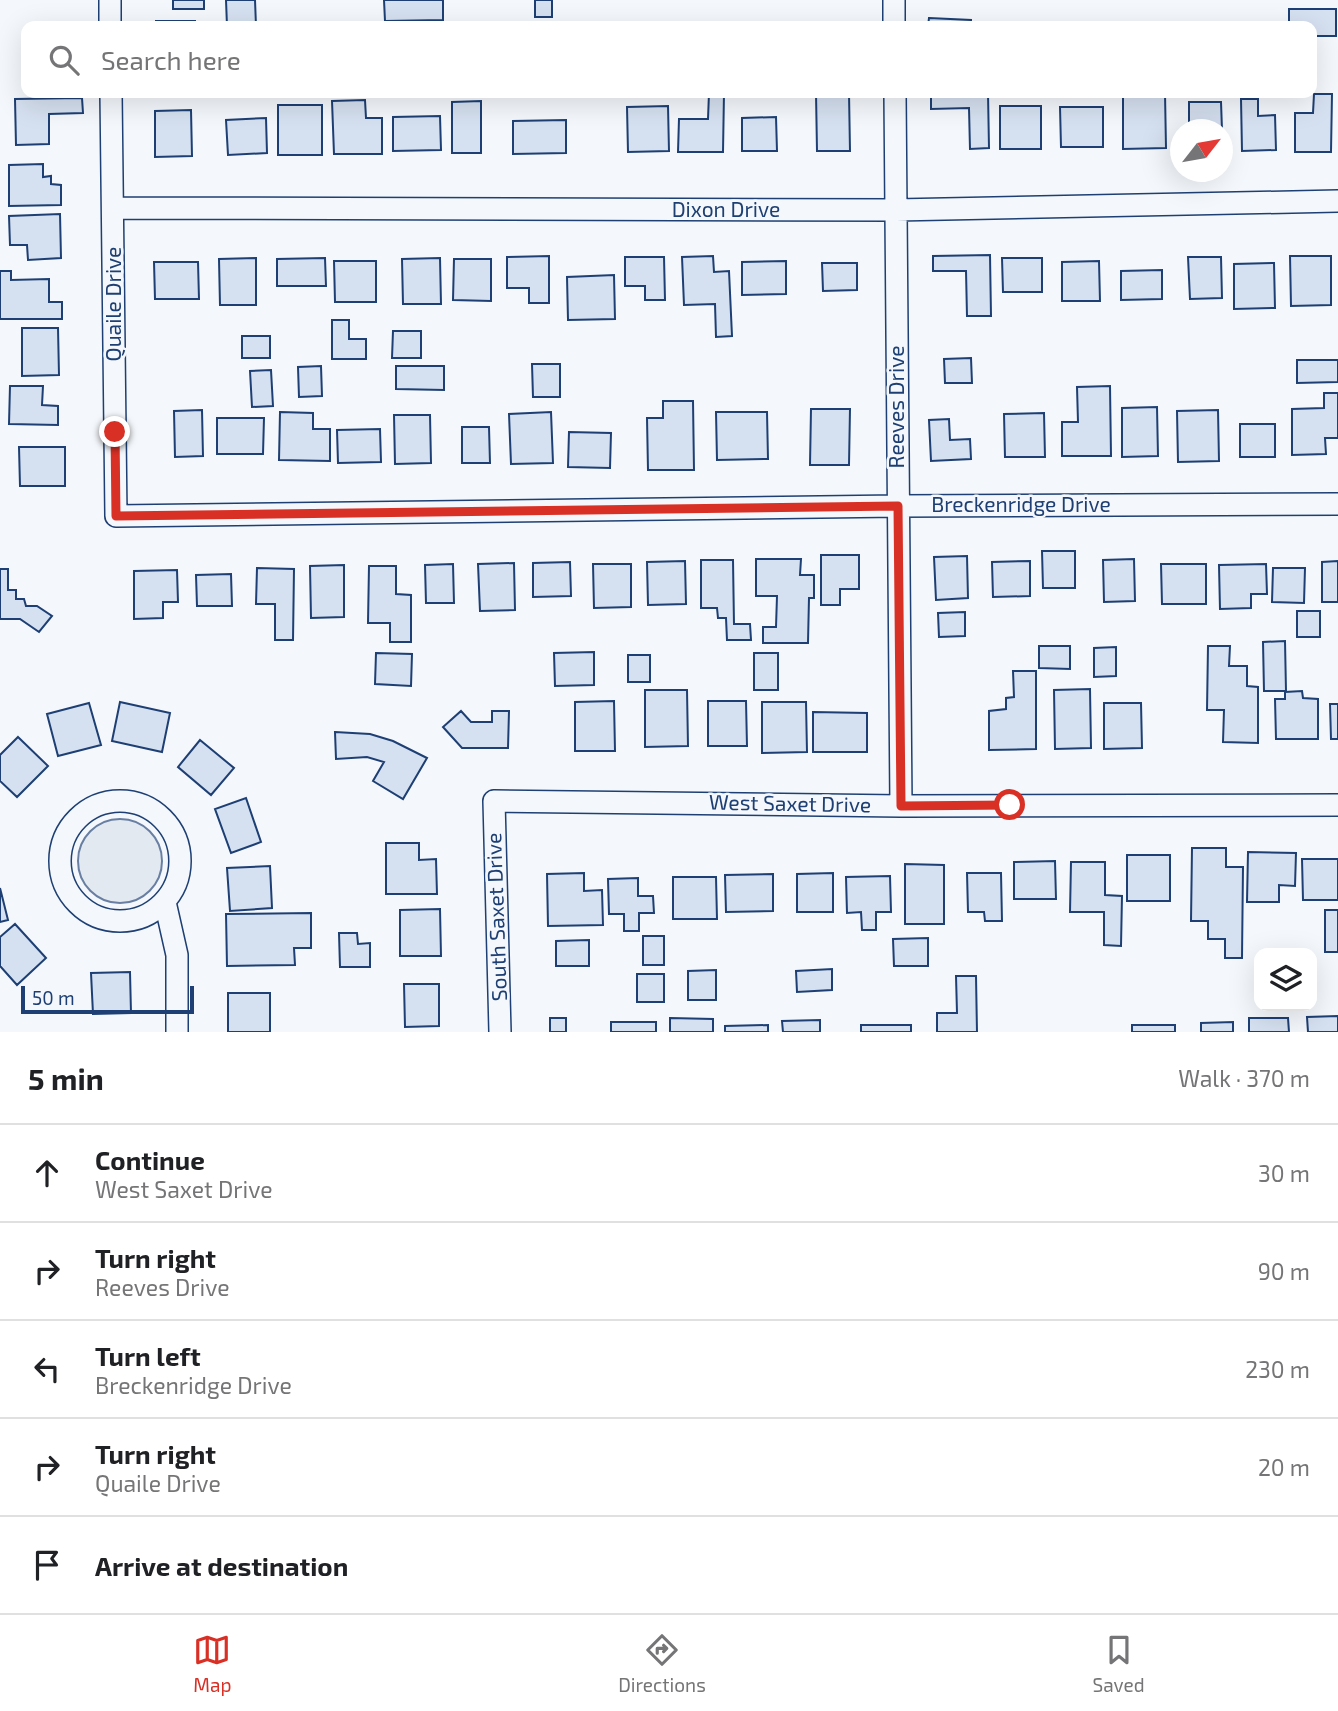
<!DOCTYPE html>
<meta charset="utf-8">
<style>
:root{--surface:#fff;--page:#f2f2f2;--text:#202124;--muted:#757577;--line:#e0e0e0;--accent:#d93025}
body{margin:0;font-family:"Exo 2",sans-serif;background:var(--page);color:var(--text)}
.controls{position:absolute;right:21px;bottom:21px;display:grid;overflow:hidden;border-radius:14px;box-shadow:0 7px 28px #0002}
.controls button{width:63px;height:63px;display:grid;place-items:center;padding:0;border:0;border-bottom:2px solid var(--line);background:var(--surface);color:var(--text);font:35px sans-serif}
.compass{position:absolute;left:1170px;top:119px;width:63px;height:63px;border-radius:50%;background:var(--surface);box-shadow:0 7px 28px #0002;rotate:59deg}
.scale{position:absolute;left:21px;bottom:18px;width:173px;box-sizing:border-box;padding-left:7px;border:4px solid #1d3f73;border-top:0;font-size:19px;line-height:24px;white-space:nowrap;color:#1d3f73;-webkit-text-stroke:5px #f4f7fb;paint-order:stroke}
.stop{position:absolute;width:21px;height:21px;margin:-16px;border:5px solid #d93025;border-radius:50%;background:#fff}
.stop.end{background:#d93025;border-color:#fff;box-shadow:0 2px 7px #0008}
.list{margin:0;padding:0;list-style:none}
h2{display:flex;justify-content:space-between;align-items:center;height:91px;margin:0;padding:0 28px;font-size:30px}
h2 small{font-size:23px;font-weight:400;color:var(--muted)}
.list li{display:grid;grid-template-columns:46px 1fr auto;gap:21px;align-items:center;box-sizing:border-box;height:98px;padding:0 28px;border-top:2px solid var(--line)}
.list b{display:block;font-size:26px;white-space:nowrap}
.list p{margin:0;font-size:23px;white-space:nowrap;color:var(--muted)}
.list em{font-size:23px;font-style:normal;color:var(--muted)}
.icon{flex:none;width:38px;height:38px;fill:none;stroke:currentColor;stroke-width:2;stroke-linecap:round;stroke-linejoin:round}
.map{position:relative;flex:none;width:1338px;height:1032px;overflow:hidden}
.search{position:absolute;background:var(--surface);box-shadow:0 7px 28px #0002;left:21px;right:21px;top:21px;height:77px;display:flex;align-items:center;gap:18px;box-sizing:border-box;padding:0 24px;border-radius:14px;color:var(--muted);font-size:26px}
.sheet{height:581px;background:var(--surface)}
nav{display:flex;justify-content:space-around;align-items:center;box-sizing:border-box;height:98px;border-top:2px solid var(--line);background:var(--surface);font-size:19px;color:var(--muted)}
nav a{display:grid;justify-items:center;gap:4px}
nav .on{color:var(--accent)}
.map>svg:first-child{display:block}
.green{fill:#e3e9f0;stroke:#687fa3;stroke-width:2}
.building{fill:#d5e0f0;stroke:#1d3f73;stroke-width:2}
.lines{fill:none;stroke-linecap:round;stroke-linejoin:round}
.minor-casing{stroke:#1d3f73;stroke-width:24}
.minor{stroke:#f4f7fb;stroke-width:21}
.route{stroke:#d93025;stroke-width:9}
.labels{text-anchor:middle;stroke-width:5;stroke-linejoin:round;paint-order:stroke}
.street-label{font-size:21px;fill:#1d3f73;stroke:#f4f7fb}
</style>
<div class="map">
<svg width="1338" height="1032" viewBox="0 0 1338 1032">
<rect width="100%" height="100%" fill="#f4f7fb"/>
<!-- green -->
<path class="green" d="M78 861a42 42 0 1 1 84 0a42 42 0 1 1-84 0Z"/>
<!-- building -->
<path class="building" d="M173 0H204V9H173Z
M226 0H255L256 26H227Z
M384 0H443V20L385 21Z
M535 0H552V17H535Z
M1289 9H1336V36H1312V26H1289Z
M929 18 971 20V26H928Z
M156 21H195V26H156Z
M709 93H724L723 152H678L679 119H708Z
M816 93H849L850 151H817Z
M931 93H988L989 148 970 149 969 108 931 109Z
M1123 93H1165L1166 148 1123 149Z
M1314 94H1332L1331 152H1295V113H1313Z
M82 98 83 113 49 114V144L16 145 15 99Z
M1241 99H1258V116L1275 115 1276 150 1242 151Z
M365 100 366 118H382V154H334L332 101Z
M481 101V153H452V102Z
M1189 102H1221L1222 130H1189Z
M278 105H322V155H278Z
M668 106 669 151 628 152 627 107Z
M1000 106H1041V149H1000Z
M1060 107H1103V147H1061Z
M191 110 192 156 155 157V111Z
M440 116 441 150 393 151V117Z
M776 117 777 151H742V118Z
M266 118 267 153 228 155 226 120Z
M566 120V153L513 154V121Z
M43 164V177L51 176V184L61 185V205L9 206V165Z
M60 214 61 258 28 260 27 245H10L9 216Z
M990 255 991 316H967L966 271H933V256Z
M549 256V303H529V288H507V257Z
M713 256 714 272 729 271 732 336 716 337 715 304 684 305 682 257Z
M1290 256H1331V305L1291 306Z
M625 257H664L665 300H645V286H625Z
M1188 257H1221L1222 298 1190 299Z
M256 258V305H220L219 259Z
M325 258 326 286H277V259Z
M440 258 441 304H403L402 259Z
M1002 258H1042V292H1003Z
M454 259H491V301L453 300Z
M334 261H376V302H335Z
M786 261V294L742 295V262Z
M1099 261 1100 301H1062V262Z
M154 262H198L199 299H155Z
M822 263H857V290L823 291Z
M1274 263 1275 308 1234 309V264Z
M1162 270V299L1121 300V271Z
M0 271H11V280L49 279V302H62V319H0Z
M614 275 615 319 568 320 567 277Z
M332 320H349V339H366V359H332Z
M22 328H58L59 375 22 376Z
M393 331H421V358H392Z
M242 336H270V358H242Z
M971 358 972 383H945L944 359Z
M1297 360H1338V382L1297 383Z
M532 364H560V397H533Z
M321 366 322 396 299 397 298 367Z
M396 366H444V390L396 389Z
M271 370 273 406 252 407 250 371Z
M10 386H43L42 405 58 406V425L9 424Z
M1110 386 1111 456H1062V422H1078L1077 387Z
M1324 393H1338V438H1325L1326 454 1292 455V409L1324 408Z
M663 401H693L694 470H648L647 418H663Z
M1157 407 1158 456 1122 457V408Z
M811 409H850L849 465H810Z
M202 410 203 456 175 457 174 411Z
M1218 410 1219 461 1178 462 1177 411Z
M280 412 313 413V429H330V461L279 460Z
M551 412 553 463 511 464 509 414Z
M716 412H767L768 459 717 460Z
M1044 413 1045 457H1005L1004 414Z
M394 415H430L431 463 395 464Z
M217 418H264L263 454H217Z
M949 419 950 440 970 439 971 459 931 461 929 420Z
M1240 424H1275V457H1240Z
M462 427H489L490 463H462Z
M380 429 381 462 338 463 337 430Z
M569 432 611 433 610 468 568 467Z
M19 447H65V486H20Z
M1042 551H1075V588H1043Z
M821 555H859V589H840V605H821Z
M967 556 968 598 936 600 934 557Z
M756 559H801L800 575H814V598H809L808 643H763V627H776L777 596H756Z
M1134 559 1135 601 1104 602 1103 560Z
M701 560H733L734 624H750L751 640H727L726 618H718L717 608H701Z
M685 561 686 604 648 605 647 562Z
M1030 561V596L993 597 992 562Z
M1338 561V602H1322V562Z
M570 562 571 596 533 597V563Z
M514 563 515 610 480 611 478 564Z
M453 564 454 603H426L425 565Z
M593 564H631V607L594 608Z
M1161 564H1206V604H1162Z
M1266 564 1267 594H1251V608L1220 609 1219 565Z
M344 565V617L311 618 310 566Z
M369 566H396V594L411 595V642H390V623H368Z
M257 568 294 569 293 640H275V604H256Z
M1273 568H1305L1304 603 1272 602Z
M0 569H8V590H16V599H24L26 606H37L52 616 39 632 20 619H0Z
M177 570 178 602H163V618L134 619V571Z
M231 574 232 606H197L196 575Z
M1297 611H1320V637H1297Z
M965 612V636L939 637 938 613Z
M1285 641 1286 691H1264L1263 642Z
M1039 646H1070V669L1039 668Z
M1208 646H1230L1229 666H1247V686L1258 687V743L1223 742 1224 710H1207Z
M1116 647V676L1094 677V648Z
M594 652V685L555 686 554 653Z
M376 653 412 654 411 686 375 684Z
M754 653H778V690H754Z
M628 655H650V682H628Z
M1013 671H1036V749L989 750V711L1006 709V698L1014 697Z
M1090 689 1091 748 1055 749 1054 690Z
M645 690H687L688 746 645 747Z
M1302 691 1303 698 1318 699V739H1276L1275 699H1285V692Z
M614 701 615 751H575V702Z
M708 701H746L747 746H708Z
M120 702 170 713 162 752 112 741Z
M762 702H806L807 752 762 753Z
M89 703 101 745 58 756 47 714Z
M1104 703H1141L1142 748 1104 749Z
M1330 704H1338V739H1331Z
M461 711 471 722H492V711H509L508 748H462L443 727Z
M813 712 867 713V752H813Z
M335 732 370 734 393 741 427 758 403 799 373 781 384 762 367 757 336 759Z
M18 737 48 766 17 797 0 781V755Z
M200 740 234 768 211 795 178 767Z
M246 798 261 842 231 853 215 809Z
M386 843H419V860L436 859 437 894H386Z
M1192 848H1226V867H1243L1242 958H1225V939H1208V921H1191Z
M1248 852 1296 853 1295 886 1279 885V902H1247Z
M1127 855H1170V901H1127Z
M1302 859H1338V900H1303Z
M1055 861 1056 899H1014V862Z
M1071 862H1105V895L1122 896 1121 946 1104 945V912H1070Z
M905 864 944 865V924H905Z
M270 866 272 908 230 911 227 868Z
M584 873V891L602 890 603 925 548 926 547 874Z
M833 873V912H797V874Z
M967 873H1001L1002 921H985L984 912H968Z
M773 874V911L726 912 725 875Z
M890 876 891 912H876V930H862L861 912 847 913 846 877Z
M673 877H716L717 919H673Z
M638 878V896H653L654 913H639V931H624V914H609L608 879Z
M0 888 8 920 0 922Z
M440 909 441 956H400V910Z
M1325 910H1338V952H1325Z
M311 913V948H294L295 965 227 966 226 914Z
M15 924 46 958 17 985 0 966V937Z
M339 933H357L358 944 370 943V967H340Z
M643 936H664V965H643Z
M928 938V966H894L893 939Z
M589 940V966H556V941Z
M832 969V990L797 992 796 971Z
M716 970V1000H688V971Z
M130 972 131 1013 93 1014 91 973Z
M637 974H664V1002H637Z
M956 976H976L977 1032H937V1013H957Z
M404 984H439V1026L405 1027Z
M228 993H270V1032H228Z
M1338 1016V1032H1308L1307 1017Z
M550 1018H566V1032H550Z
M670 1018 713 1019V1032H670Z
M1249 1018H1288L1289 1032H1249Z
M820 1020V1032H783L782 1021Z
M611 1022H656V1032H611Z
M1233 1022V1032H1201V1023Z
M768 1025V1032H725V1026Z
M861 1025H911V1032H861Z
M1132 1025H1175V1032H1132Z"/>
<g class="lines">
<!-- minor casing -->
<g class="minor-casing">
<path id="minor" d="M110 0V26
M894 0V26
M111 93 116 516 898 506 1338 504
M895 93 901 806
M113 208 896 210 1338 201
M60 861a60 60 0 1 1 120 0a60 60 0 1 1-120 0Z
M165 902 177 955V1032
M500 1032 494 801 901 806 1338 805"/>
</g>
<!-- minor -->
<use href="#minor" class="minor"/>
</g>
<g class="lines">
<!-- route -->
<path class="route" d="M115 432 116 516 898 506 901 806 1010 805"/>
</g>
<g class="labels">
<!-- street labels -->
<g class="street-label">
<text x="726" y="217">Dixon Drive</text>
<text transform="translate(114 304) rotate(-90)" y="7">Quaile Drive</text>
<text transform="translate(897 407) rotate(-90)" y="7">Reeves Drive</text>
<text x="1021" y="512">Breckenridge Drive</text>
<text transform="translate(790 804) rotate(1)" y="7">West Saxet Drive</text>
<text transform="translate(497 917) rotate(-92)" y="7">South Saxet Drive</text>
</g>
</g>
</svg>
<div class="controls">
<button><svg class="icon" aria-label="layers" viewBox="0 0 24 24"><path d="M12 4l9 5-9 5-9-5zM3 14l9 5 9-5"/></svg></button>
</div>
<svg class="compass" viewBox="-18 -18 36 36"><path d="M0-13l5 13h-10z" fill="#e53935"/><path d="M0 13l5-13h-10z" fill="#757577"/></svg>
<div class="scale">50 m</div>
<div class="stop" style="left:1010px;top:805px"></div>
<div class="stop end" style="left:115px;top:432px"></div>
<div class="search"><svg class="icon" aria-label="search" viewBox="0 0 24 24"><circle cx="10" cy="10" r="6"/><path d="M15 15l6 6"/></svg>Search here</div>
</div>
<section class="sheet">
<h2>5 min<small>Walk · 370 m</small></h2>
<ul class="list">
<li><svg class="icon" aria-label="ahead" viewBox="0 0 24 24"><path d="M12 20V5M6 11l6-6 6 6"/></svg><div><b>Continue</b><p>West Saxet Drive</p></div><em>30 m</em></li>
<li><svg class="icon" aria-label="right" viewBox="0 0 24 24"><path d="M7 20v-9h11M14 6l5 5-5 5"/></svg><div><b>Turn right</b><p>Reeves Drive</p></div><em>90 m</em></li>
<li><svg class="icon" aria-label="left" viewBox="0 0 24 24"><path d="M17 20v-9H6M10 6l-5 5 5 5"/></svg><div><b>Turn left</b><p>Breckenridge Drive</p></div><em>230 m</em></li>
<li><svg class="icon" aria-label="right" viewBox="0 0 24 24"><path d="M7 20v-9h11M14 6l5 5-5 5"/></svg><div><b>Turn right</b><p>Quaile Drive</p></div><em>20 m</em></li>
<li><svg class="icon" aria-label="arrive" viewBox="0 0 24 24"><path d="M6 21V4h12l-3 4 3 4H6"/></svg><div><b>Arrive at destination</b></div></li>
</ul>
</section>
<nav>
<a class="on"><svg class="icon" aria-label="map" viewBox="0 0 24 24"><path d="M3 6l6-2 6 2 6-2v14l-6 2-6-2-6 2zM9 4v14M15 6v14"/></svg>Map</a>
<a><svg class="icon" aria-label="directions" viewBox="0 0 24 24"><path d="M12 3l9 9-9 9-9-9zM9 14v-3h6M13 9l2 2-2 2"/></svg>Directions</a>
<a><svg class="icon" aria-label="saved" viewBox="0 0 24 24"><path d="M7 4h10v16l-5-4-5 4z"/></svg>Saved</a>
</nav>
